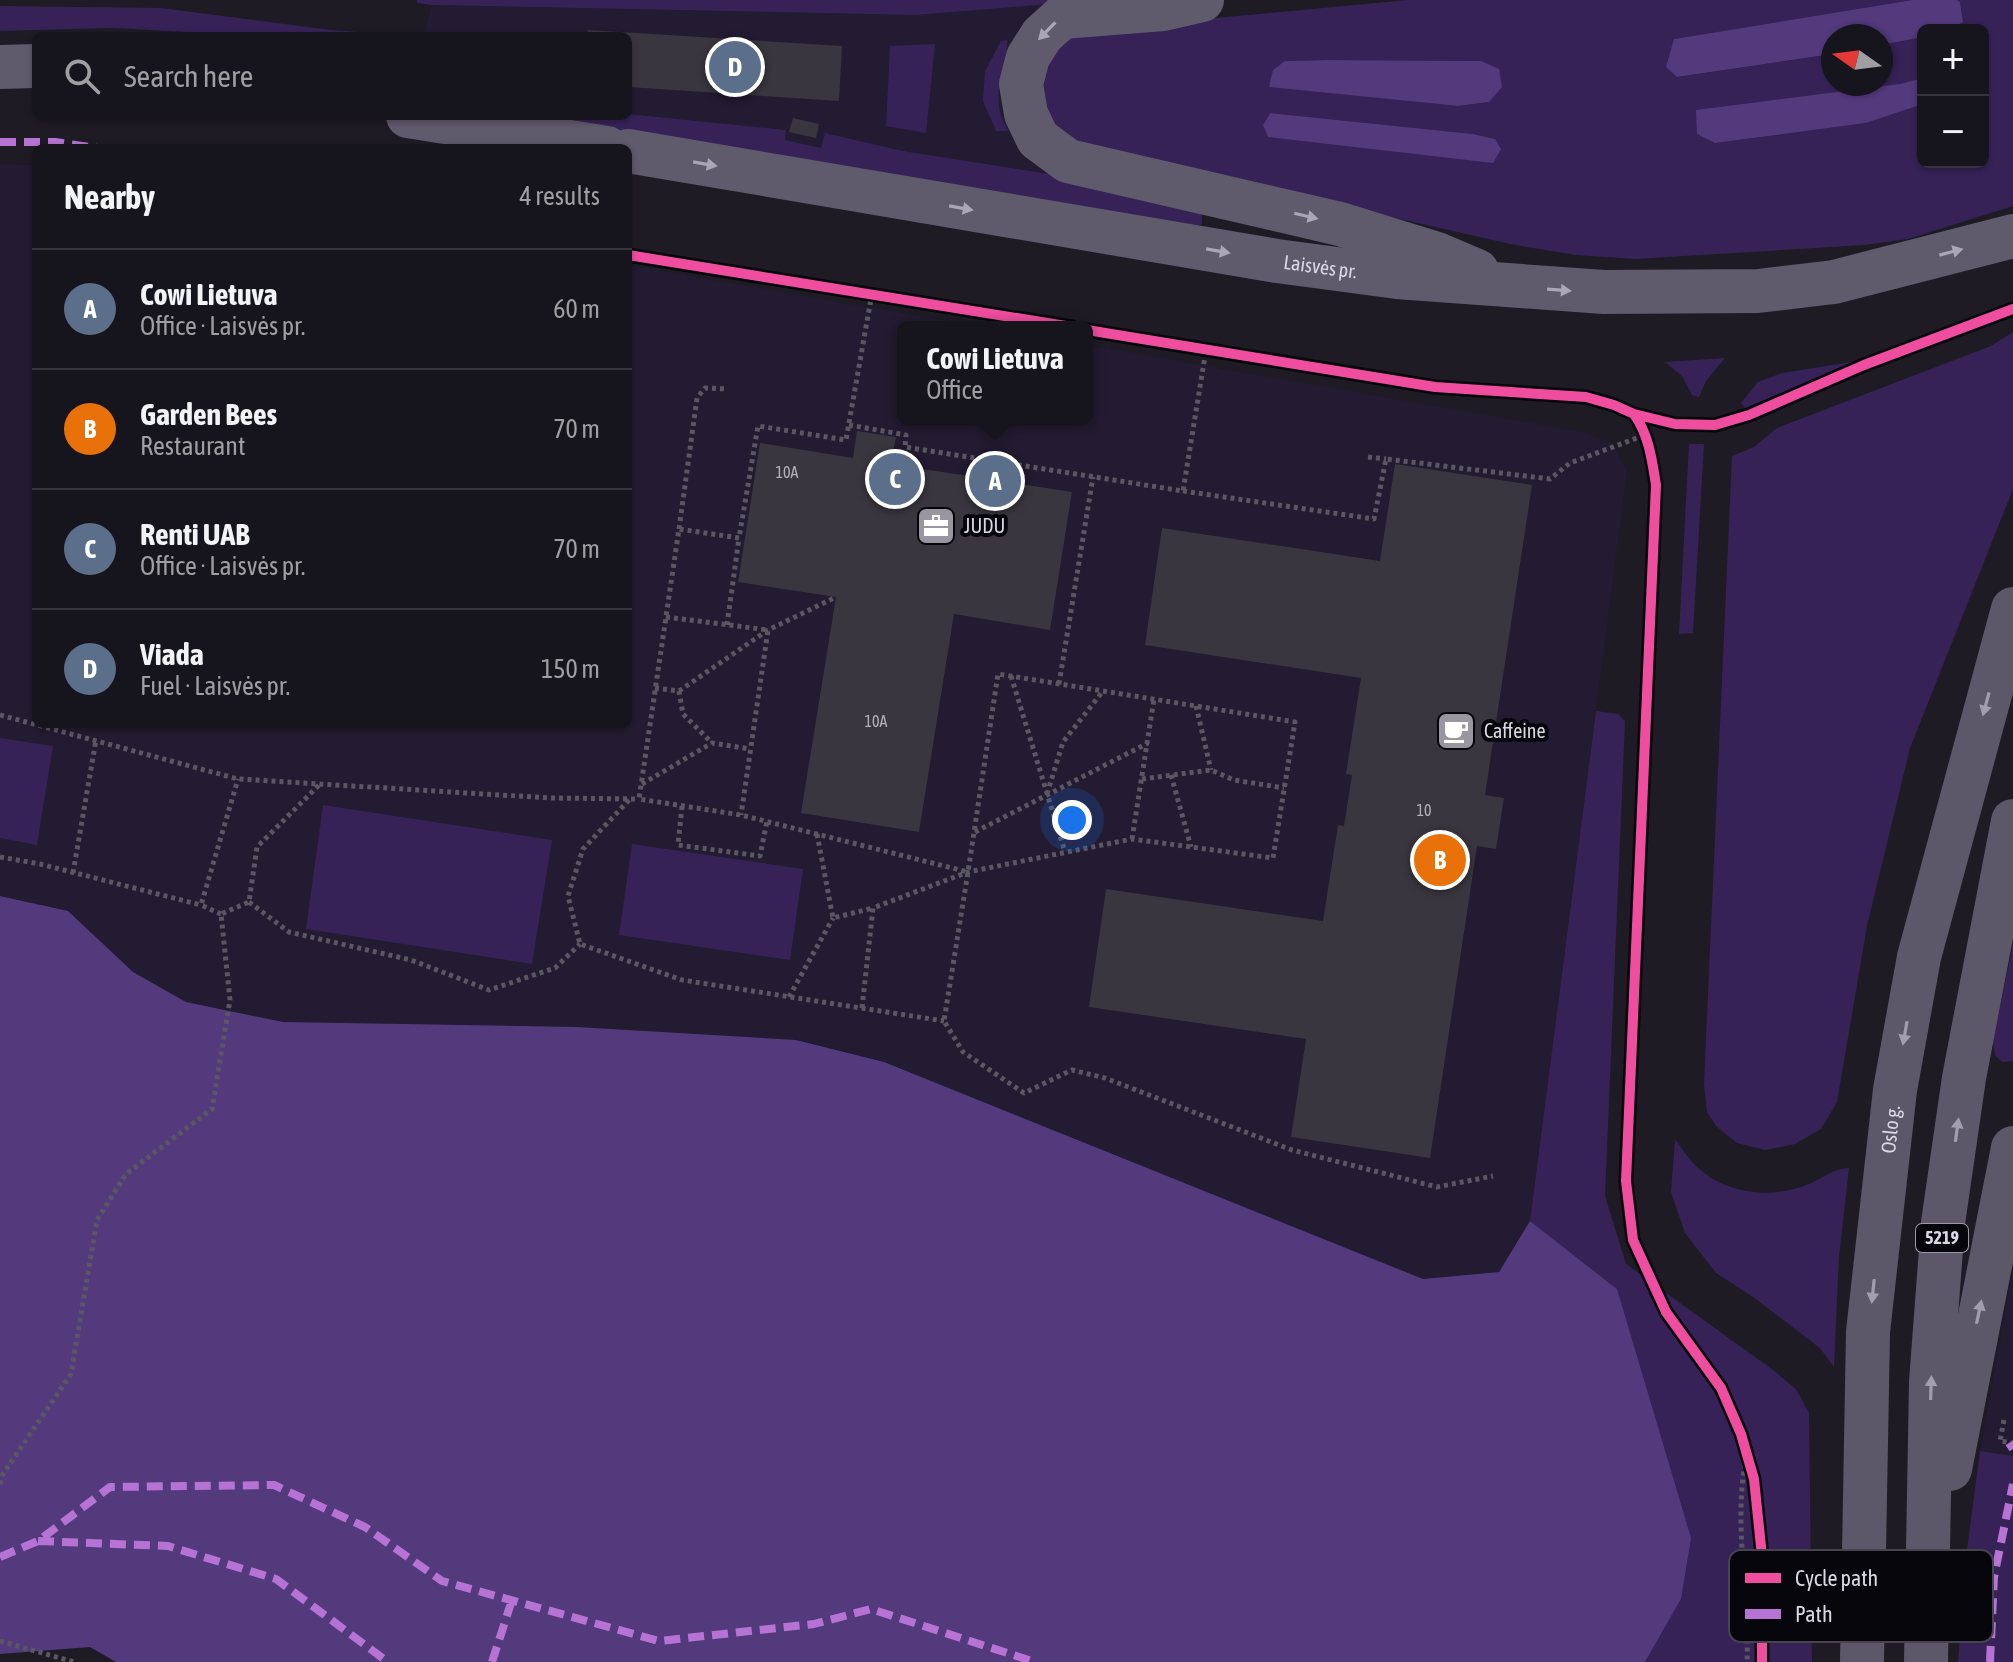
<!DOCTYPE html>
<meta charset="utf-8">
<style>
:root{--surface:#16141c;--page:#1f1d25;--text:#f1f3f6;--muted:#9e9ea3;--line:#35333b;--accent:#db2777}
body{margin:0;font-family:"Asap Condensed",sans-serif;background:var(--page);color:var(--text)}
.controls{position:absolute;right:24px;top:24px;display:grid;overflow:hidden;border-radius:12px;box-shadow:0 2px 6px #0004}
.controls button{width:72px;height:72px;display:grid;place-items:center;padding:0;border:0;border-bottom:2px solid var(--line);background:var(--surface);color:var(--text);font:40px sans-serif}
.compass{position:absolute;left:1821px;top:24px;width:72px;height:72px;border-radius:50%;background:var(--surface);box-shadow:0 2px 6px #0004;rotate:284deg}
.you{position:absolute;left:1072px;top:820px;width:28px;height:28px;margin:-20px;border:6px solid #fff;border-radius:50%;background:#1a73e8;box-shadow:0 0 0 12px #1a73e833}
.badge{display:grid;place-items:center;width:52px;height:52px;border-radius:50%;background:var(--accent);color:#fff;font-size:26px;font-weight:700}
.pin{position:absolute;translate:-50% -50%;border:4px solid #fff;box-shadow:0 2px 8px #0006}
.popup{position:absolute;left:897px;top:321px;width:196px;height:104px;box-sizing:border-box;display:grid;place-content:center;border-radius:12px;background:var(--surface);filter:drop-shadow(0 2px 6px #0005);font-size:26px;white-space:nowrap;color:var(--muted)}
.popup b{font-size:30px;color:var(--text)}
.popup::after{content:'';position:absolute;left:50%;top:100%;margin-left:-16px;border:16px solid transparent;border-top-color:var(--surface)}
.list{margin:0;padding:0;list-style:none}
h2{display:flex;justify-content:space-between;align-items:center;height:104px;margin:0;padding:0 32px;font-size:34px}
h2 small{font-size:26px;font-weight:400;color:var(--muted)}
.list li{display:grid;grid-template-columns:52px 1fr auto;gap:24px;align-items:center;box-sizing:border-box;height:120px;padding:0 32px;border-top:2px solid var(--line)}
.list b{display:block;font-size:30px;white-space:nowrap}
.list p{margin:0;font-size:26px;white-space:nowrap;color:var(--muted)}
.list em{font-size:26px;font-style:normal;color:var(--muted)}
.icon{flex:none;width:44px;height:44px;fill:none;stroke:currentColor;stroke-width:2;stroke-linecap:round;stroke-linejoin:round}
.map{position:relative;flex:none;width:2013px;height:1662px;overflow:hidden}
.search{position:absolute;background:var(--surface);box-shadow:0 2px 6px #0004;left:32px;top:32px;width:600px;height:88px;display:flex;align-items:center;gap:20px;box-sizing:border-box;padding:0 28px;border-radius:12px;color:var(--muted);font-size:30px}
.panel{position:absolute;background:var(--surface);box-shadow:0 2px 6px #0004;left:32px;top:144px;width:600px;height:584px;border-radius:12px}
.map>svg:first-child{display:block}
.built{fill:#221b31}
.green{fill:#362257;fill-rule:evenodd}
.forest{fill:#523a7d}
.building{fill:#39363f}
.lines{fill:none;stroke-linecap:round;stroke-linejoin:round}
.path{stroke:#5a5763;stroke-width:5;stroke-dasharray:4 4;stroke-linecap:butt}
.primary{stroke:#5f5a6c;stroke-width:44}
.trunk{stroke:#5c5869;stroke-width:44}
.quiet{stroke:#b673d3;stroke-width:8;stroke-dasharray:16 8;stroke-linecap:butt}
.cycleway-casing{stroke:#06050c;stroke-width:15}
.cycleway{stroke:#ef4d9e;stroke-width:10}
.oneway{fill:#a9a6b5}
.oneway2{fill:#a29ead}
.labels{text-anchor:middle;stroke-width:8;stroke-linejoin:round;paint-order:stroke}
.number-label{font-size:16px;fill:#b2b0bc}
.shield{fill:#06050c;stroke:#9b99a4;stroke-width:2}
.shield-label{font-size:18px;font-weight:bold;fill:#dbd8e5}
.street-label{font-size:20px;fill:#dbd8e5;stroke:#06050c}
.poi-label{font-size:20px;fill:#dbd8e5;stroke:#06050c;text-anchor:start}
.key{fill:#06050c;stroke:#46444d;stroke-width:2}
.key-label{font-size:22px;fill:#dbd8e5}
</style>
<div class="map">
<svg width="2013" height="1662" viewBox="0 0 2013 1662">
<rect width="100%" height="100%" fill="#1e1b25"/>
<!-- built -->
<path class="built" d="M1086 1 1062 176 903 151 826 133 822 148 785 140 786 130 628 114V36H423L432 5 915 15Z
M0 164 36 165V724H628V265L981 327H903V419H1087V345L1578 431 1611 442 1627 470 1530 1221 1499 1272 1423 1279 884 1062 797 1040 577 1027 283 1022 186 1002 133 972 68 911 0 896Z
M2013 1268V1456L1980 1451Z"/>
<!-- green -->
<path class="green" d="M417 0H1101L915 15 432 5 417 3Z
M1408 0H1912L1675 39 1678 77 1833 54V84H1881V45L1923 37V78L1715 143 1866 123 1923 104V162H1983V30H1951L1963 22 1960 2 1957 0H2013V206L1908 239 1864 245 1635 259 1576 255 1515 245 1087 148 1049 123C1042 87 1033 74 1061 47 1070 38 1076 33 1088 30ZM1326 60 1481 61 1489 102 1458 106 1269 86 1285 61ZM1270 113 1473 134 1495 139 1263 125Z
M0 6 161 8 331 30 417 36H261L113 28 0 31Z
M1007 40C1008 73 986 97 1009 131H996L983 101 985 71 1001 41Z
M935 44 926 133 886 126 890 46Z
M628 114 786 130 785 140 821 148 825 133 903 151 1062 176 1202 213V224L1194 227 526 116H628Z
M2013 332V489L1910 748 1867 926 1837 1102 1821 1129 1795 1144 1765 1150 1737 1143 1716 1126 1707 1112 1704 1084 1732 456 1754 447 1777 428 1991 346Z
M1725 358 1706 381 1699 397 1692 395 1682 376 1665 362Z
M1858 361 1745 408 1741 403 1758 382 1782 373Z
M1689 444H1704L1693 633 1679 634Z
M1596 711 1618 714 1625 721 1605 1196 1626 1264 1773 1370 1796 1389 1809 1413 1812 1662H1645L1681 1599 1617 1289 1530 1221Z
M0 738 53 746 37 845 0 838Z
M323 805 552 840 532 964 306 929Z
M632 844 803 869 790 960 619 935Z
M2013 944V1061L2002 1062 1995 1055 1993 1042Z
M1675 1139C1682 1148 1689 1160 1698 1168 1728 1195 1773 1199 1809 1184 1824 1178 1833 1168 1849 1168L1839 1257 1834 1367 1820 1348 1753 1297 1716 1273 1685 1233 1671 1192Z
M1980 1451 2013 1456V1662H1958L1967 1550Z"/>
<!-- forest -->
<path class="forest" d="M1912 0H1957L1960 2 1963 22 1951 30H1923V37L1881 45V36H1833V54L1677 77 1666 67 1674 39Z
M1326 60 1481 61 1499 69 1502 87 1489 102 1458 106 1269 87 1273 70 1285 61Z
M1923 78V104L1866 123 1715 143 1697 134 1696 110 1900 84Z
M1270 113 1473 134 1495 139 1501 149 1493 163 1268 137 1263 125Z
M0 896 68 911 133 972 186 1002 283 1022 577 1027 796 1040 884 1062 1423 1279 1499 1272 1530 1221 1617 1289 1691 1538 1681 1599 1645 1662H116L90 1647 0 1654Z"/>
<!-- building -->
<path class="building" d="M588 30 842 46 839 101 628 87V36H587Z
M793 118 819 124 816 138 789 132Z
M857 431 896 437 891 464 1072 492 1050 630 954 614 919 832 801 813 836 597 738 582 760 443 853 458Z
M1395 464 1532 485 1485 795 1504 798 1500 823 1496 849 1477 846 1430 1158 1291 1137 1306 1039 1089 1007 1106 889 1323 921 1338 825 1344 826 1352 775 1346 774 1361 678 1145 645 1162 528 1380 561Z"/>
<g class="lines">
<!-- path -->
<path class="path" d="M872 293 846 440 758 426 739 538 679 529 639 799 741 815 968 872 944 1021 963 1052 1024 1093 1072 1070 1105 1078 1292 1150 1437 1187 1493 1176
M849 425 906 435 905 447 1183 491 1206 350
M1368 457 1386 459
M1183 491 1374 519 1386 459 1550 479 1570 463 1645 435
M679 529 697 398 705 388 727 389
M666 617 768 630 741 815
M727 625 739 538
M1011 676 1065 852
M1059 684 1093 477
M655 688 679 691 683 714 712 743
M679 691 768 630 836 597
M1196 706 1211 770
M0 715 238 779 550 798 639 799
M1171 775 1191 847
M1142 779 1211 770 1234 780 1284 788
M642 784 712 743 750 749
M1047 794 1063 742 1103 691
M629 800 583 849 568 896 580 944 682 980 944 1021
M682 806 678 845 760 856 767 821
M975 832 1148 743
M817 834 833 918 873 908
M1132 839 1154 699
M0 857 40 864 201 905
M73 873 96 740
M249 902 289 932 411 960 489 990 555 968 580 944
M221 914 201 905 238 779
M789 997 833 918
M862 1008 873 908 968 872 1132 839 1273 858 1295 722 998 674 968 872
M2004 1420 2000 1441 2013 1443
M1747 1456C1732 1517 1750 1597 1747 1662
M0 1484 3 1474 71 1374 97 1220 126 1174 212 1109 230 1000 221 914 249 902 257 847 320 784
M0 1641 74 1662"/>
<!-- primary -->
<g class="primary">
<path d="M1202 0 1163 9 1062 17 1042 35 1028 57 1021 84 1026 114 1038 139 1068 161 1340 224 1437 254 1477 271"/>
<path d="M0 67 36 66"/>
<path d="M408 116 607 148"/>
<path id="s1" d="M628 151 1277 261 1397 277 1604 292 1758 291 1834 282 2013 236"/>
</g>
<!-- trunk -->
<g class="trunk">
<path d="M1950 1469 2013 1148"/>
<path id="s2" d="M1862 1662 1868 1332 1895 1090 1919 957 2013 609"/>
<path d="M1926 1662 1931 1382 1943 1223 1964 1078 2013 821"/>
</g>
<!-- quiet -->
<path class="quiet" d="M0 142H55L97 148
M2009 1443 2013 1449
M38 1541 168 1546 276 1579 388 1662
M0 1557 38 1541 110 1487 274 1485 365 1527 442 1581 659 1641 814 1624 871 1609 1035 1662
M492 1662 512 1600
M1990 1662 1994 1577 2013 1484"/>
<!-- cycleway casing -->
<g class="cycleway-casing">
<path id="cycleway" d="M628 255 1072 327
M1087 330 1435 387 1586 397 1614 405 1634 414 1675 424 1715 425 1749 415 1864 365 2013 309
M1634 414C1649 435 1652 460 1656 485L1626 1181 1633 1240 1666 1312 1721 1388 1741 1434 1754 1479 1762 1556V1662"/>
</g>
<!-- cycleway -->
<use href="#cycleway" class="cycleway"/>
</g>
<!-- one-way arrows -->
<defs><path id="oneway-solid" d="M-6-.8H1V-3.2L6.5 0L1 3.2V.8H-6Z" transform="scale(2)"/></defs>
<g class="oneway">
<use href="#oneway-solid" transform="translate(1047 31) rotate(134)"/>
<use href="#oneway-solid" transform="translate(705 164) rotate(10)"/>
<use href="#oneway-solid" transform="translate(961 208) rotate(10)"/>
<use href="#oneway-solid" transform="translate(1306 216) rotate(13)"/>
<use href="#oneway-solid" transform="translate(1218 251) rotate(10)"/>
<use href="#oneway-solid" transform="translate(1951 252) rotate(-15)"/>
<use href="#oneway-solid" transform="translate(1559 290) rotate(4)"/>
</g>
<g class="oneway2">
<use href="#oneway-solid" transform="translate(1986 704) rotate(105)"/>
<use href="#oneway-solid" transform="translate(1905 1033) rotate(100)"/>
<use href="#oneway-solid" transform="translate(1957 1130) rotate(-82)"/>
<use href="#oneway-solid" transform="translate(1873 1291) rotate(96)"/>
<use href="#oneway-solid" transform="translate(1979 1312) rotate(-78)"/>
<use href="#oneway-solid" transform="translate(1931 1388) rotate(-88)"/>
</g>
<!-- icons -->
<defs>
<g id="office-square" transform="scale(2)"><rect x="-9" y="-9" width="18" height="18" rx="4" fill="#9996a2" stroke="#06050c"/><path d="M-6-3h4V-5.5h4V-3h4V5H-6ZM-1-4.5V-3h2v-1.5ZM-6 0V1H6V0Z" fill="#fff"/></g>
<g id="cafe-square" transform="scale(2)"><rect x="-9" y="-9" width="18" height="18" rx="4" fill="#9996a2" stroke="#06050c"/><path d="M-5.5-4.5H6V0H3Q3 3.5 0 3.5H-2.5Q-5.5 3.5-5.5 0ZM3-3.2v2h1.7v-2ZM-6 4.5H4V6H-6Z" fill="#fff"/></g>
</defs>
<g fill-rule="evenodd">
<use href="#office-square" x="936" y="526"/>
<use href="#cafe-square" x="1456" y="731"/>
</g>
<g class="labels">
<!-- number labels -->
<g class="number-label">
<text x="787" y="478">10A</text>
<text x="876" y="727">10A</text>
<text x="1424" y="816">10</text>
</g>
<!-- shield labels -->
<rect class="shield" x="1916" y="1224" width="52" height="28" rx="6"/>
<g class="shield-label">
<text x="1942" y="1244">5219</text>
</g>
<!-- street labels -->
<g class="street-label">
<text dy="7" stroke="none"><textPath href="#s1" startOffset="702">Laisvės pr.</textPath></text>
<text dy="7" stroke="none"><textPath href="#s2" startOffset="534">Oslo g.</textPath></text>
</g>
<!-- poi labels -->
<g class="poi-label">
<text x="964" y="533">JUDU</text>
<text x="1484" y="738">Caffeine</text>
</g>
</g>
<!-- legend -->
<rect x="1729" y="1550" width="264" height="92" rx="12" class="key"/>
<rect x="1745" y="1573" width="36" height="10" fill="#ef4d9e"/>
<rect x="1745" y="1609" width="36" height="10" fill="#b673d3"/>
<g class="key-label">
<text x="1795" y="1586">Cycle path</text>
<text x="1795" y="1622">Path</text>
</g>
</svg>
<div class="controls">
<button>+</button>
<button>−</button>
</div>
<svg class="compass" viewBox="-18 -18 36 36"><path d="M0-13l5 13h-10z" fill="#e53935"/><path d="M0 13l5-13h-10z" fill="#9e9ea3"/></svg>
<div class="you"></div>
<div class="pin badge" style="left:995px;top:481px;background:#5c6f8a">A</div>
<div class="popup"><b>Cowi Lietuva</b>Office</div>
<div class="pin badge" style="left:1440px;top:860px;background:#e8710a">B</div>
<div class="pin badge" style="left:895px;top:479px;background:#5c6f8a">C</div>
<div class="pin badge" style="left:735px;top:67px;background:#5c6f8a">D</div>
<div class="search"><svg class="icon" aria-label="search" viewBox="0 0 24 24"><circle cx="10" cy="10" r="6"/><path d="M15 15l6 6"/></svg>Search here</div>
<section class="panel">
<h2>Nearby<small>4 results</small></h2>
<ul class="list">
<li><span class="badge" style="background:#5c6f8a">A</span><div><b>Cowi Lietuva</b><p>Office · Laisvės pr.</p></div><em>60 m</em></li>
<li><span class="badge" style="background:#e8710a">B</span><div><b>Garden Bees</b><p>Restaurant</p></div><em>70 m</em></li>
<li><span class="badge" style="background:#5c6f8a">C</span><div><b>Renti UAB</b><p>Office · Laisvės pr.</p></div><em>70 m</em></li>
<li><span class="badge" style="background:#5c6f8a">D</span><div><b>Viada</b><p>Fuel · Laisvės pr.</p></div><em>150 m</em></li>
</ul>
</section>
</div>
